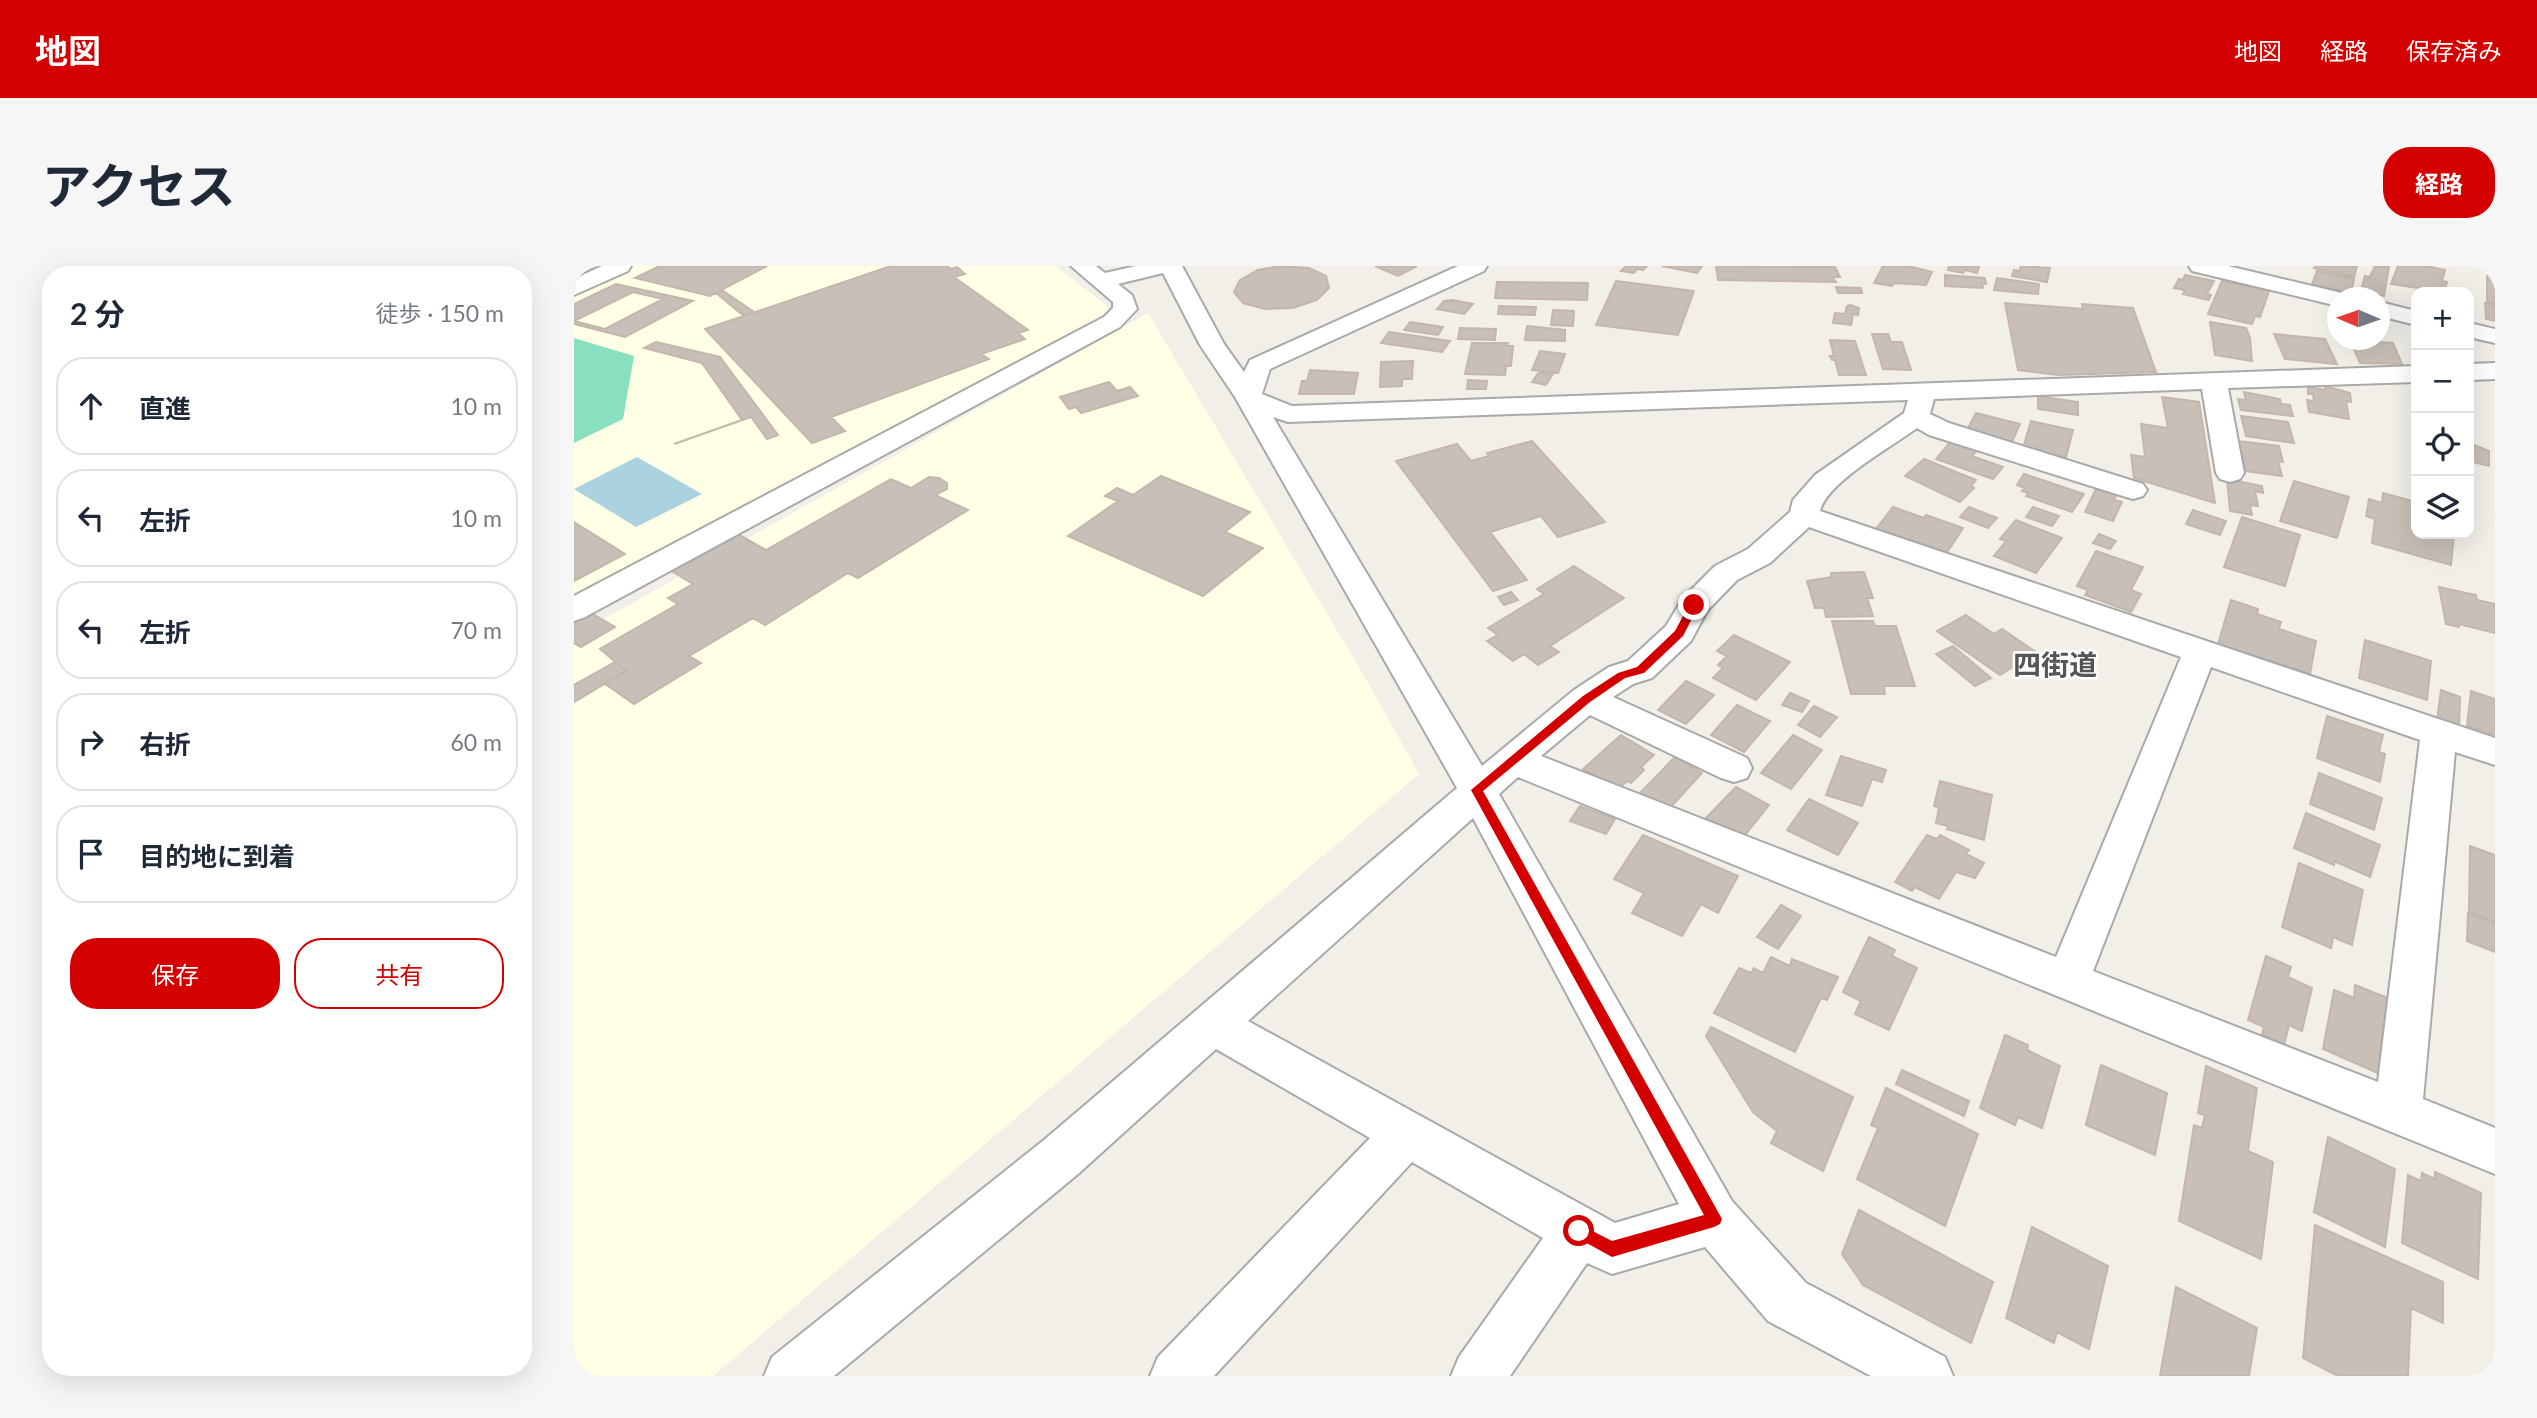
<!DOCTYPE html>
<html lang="ja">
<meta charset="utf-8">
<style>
:root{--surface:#fff;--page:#f6f6f7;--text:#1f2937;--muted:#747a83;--line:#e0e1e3;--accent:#d40000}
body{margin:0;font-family:Lato,"Noto Sans JP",sans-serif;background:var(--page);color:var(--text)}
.controls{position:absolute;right:21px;top:21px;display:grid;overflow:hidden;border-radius:14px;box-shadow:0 7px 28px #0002}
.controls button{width:63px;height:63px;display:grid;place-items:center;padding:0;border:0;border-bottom:2px solid var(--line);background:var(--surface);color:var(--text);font:35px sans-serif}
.compass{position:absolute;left:1753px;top:21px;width:63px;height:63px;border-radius:50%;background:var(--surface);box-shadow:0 7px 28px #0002;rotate:272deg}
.stop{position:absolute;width:21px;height:21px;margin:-16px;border:5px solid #d40000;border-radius:50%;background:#fff}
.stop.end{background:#d40000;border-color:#fff;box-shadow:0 2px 7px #0008}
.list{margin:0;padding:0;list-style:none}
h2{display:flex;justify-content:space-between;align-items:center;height:91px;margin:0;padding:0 28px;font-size:30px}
h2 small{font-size:23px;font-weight:400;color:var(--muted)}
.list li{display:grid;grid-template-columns:46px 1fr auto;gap:21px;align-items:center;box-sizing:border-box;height:98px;margin:0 14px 14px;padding:0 14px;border:2px solid var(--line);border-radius:28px}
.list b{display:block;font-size:26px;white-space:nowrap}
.list em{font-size:23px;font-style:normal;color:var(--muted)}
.actions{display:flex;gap:14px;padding:21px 28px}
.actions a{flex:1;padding:16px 0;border:2px solid var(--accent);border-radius:28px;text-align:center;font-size:24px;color:var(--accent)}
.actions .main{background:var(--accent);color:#fff}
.icon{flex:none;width:38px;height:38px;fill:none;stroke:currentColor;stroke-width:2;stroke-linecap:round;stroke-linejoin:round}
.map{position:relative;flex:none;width:1921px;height:1110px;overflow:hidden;border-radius:28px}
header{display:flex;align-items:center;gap:42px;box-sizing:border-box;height:98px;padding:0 35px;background:var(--accent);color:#fff}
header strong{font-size:33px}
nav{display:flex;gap:38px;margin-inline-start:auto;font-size:24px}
.intro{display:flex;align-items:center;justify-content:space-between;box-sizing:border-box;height:168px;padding:0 42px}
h1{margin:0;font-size:49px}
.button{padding:18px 32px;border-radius:28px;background:var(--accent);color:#fff;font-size:24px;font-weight:700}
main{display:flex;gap:42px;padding:0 42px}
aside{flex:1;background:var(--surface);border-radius:28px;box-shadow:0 7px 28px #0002}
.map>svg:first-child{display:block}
.education{fill:#ffffe5}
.pitch{fill:#88e0be}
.water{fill:#aad3df}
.building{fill:#c7bfb8;stroke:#c4b6ab;stroke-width:2;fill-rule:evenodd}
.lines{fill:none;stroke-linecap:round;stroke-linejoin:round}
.minor-casing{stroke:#a9a9a9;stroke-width:4}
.minor{fill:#fff;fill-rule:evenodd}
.route{fill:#d40000}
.labels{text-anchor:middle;stroke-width:5;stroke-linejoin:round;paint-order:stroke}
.quarter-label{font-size:28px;font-weight:bold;fill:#555;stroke:#fff}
</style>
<header>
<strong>地図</strong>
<nav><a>地図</a><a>経路</a><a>保存済み</a></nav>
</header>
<div class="intro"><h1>アクセス</h1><a class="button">経路</a></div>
<main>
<aside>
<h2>2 分<small>徒歩 · 150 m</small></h2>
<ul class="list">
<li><svg class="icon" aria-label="ahead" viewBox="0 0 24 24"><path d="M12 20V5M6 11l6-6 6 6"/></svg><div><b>直進</b></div><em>10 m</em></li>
<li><svg class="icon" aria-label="left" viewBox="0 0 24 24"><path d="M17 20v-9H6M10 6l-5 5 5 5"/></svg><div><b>左折</b></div><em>10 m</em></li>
<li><svg class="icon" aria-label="left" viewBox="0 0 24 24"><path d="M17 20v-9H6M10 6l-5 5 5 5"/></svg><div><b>左折</b></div><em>70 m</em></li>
<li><svg class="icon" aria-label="right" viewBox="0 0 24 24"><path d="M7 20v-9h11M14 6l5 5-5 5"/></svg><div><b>右折</b></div><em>60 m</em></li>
<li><svg class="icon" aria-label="arrive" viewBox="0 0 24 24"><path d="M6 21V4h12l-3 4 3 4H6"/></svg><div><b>目的地に到着</b></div></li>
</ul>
<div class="actions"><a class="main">保存</a><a>共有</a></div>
</aside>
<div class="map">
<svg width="1921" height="1110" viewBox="0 0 1921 1110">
<rect width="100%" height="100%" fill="#f2efe9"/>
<!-- education -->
<path class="education" d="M54 0H482L532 39 536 48 0 331V26Z
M574 47 793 415 845 508 139 1110H0V370Z"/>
<!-- pitch -->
<path class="pitch" d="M0 72 60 90 49 153 0 177Z"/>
<!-- water -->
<path class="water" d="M63 191 128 228 62 261 0 223Z"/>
<!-- building -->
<path class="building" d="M0 0H24L0 14Z
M86 0H193L136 30 61 12Z
M317 0H373L377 3 383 1 391 8 380 11 454 64 444 67 451 73 407 88 415 93 257 151 271 165 238 177 131 63Z
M707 0 735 2 752 10 755 22 743 34 719 42 691 43 669 37 660 26 666 14 684 4Z
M801 0H843L824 10Z
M1052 0H1073L1069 4 1063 3 1060 7 1047 5Z
M1088 0H1128L1123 7Z
M1142 0 1261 1 1266 11H1258L1262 16 1144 14Z
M1309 0H1334L1358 6 1352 19 1320 17 1318 20 1300 17Z
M1375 0H1403L1405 1 1403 7 1391 4 1389 7 1374 4Z
M1447 0 1476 2 1473 16 1438 10 1440 4 1445 5Z
M1741 0H1783L1780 11 1740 2Z
M1801 0 1815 1 1810 30 1787 25 1791 10 1796 11Z
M1824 0H1852L1871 4 1868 15 1873 16 1870 26 1817 18Z
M1743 5 1780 13 1777 27 1738 18Z
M1371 9 1411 12 1412 18 1408 17 1409 22 1371 20Z
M1611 9 1640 15 1633 28 1637 29 1635 34 1609 28 1611 24 1600 22 1605 13 1609 14Z
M1913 10 1921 11V37L1913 36Z
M1423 12 1465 18 1464 28 1420 24Z
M1042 15 1120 25 1104 69 1022 59Z
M1648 15 1695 25 1686 51 1681 50 1678 58 1634 48Z
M923 16 1014 17 1013 34 921 32Z
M42 18 119 35 51 71 0 58V38ZM59 26 89 33 31 63 0 55Z
M1262 21 1287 22 1288 27H1264Z
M148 24 180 46 170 50 142 27Z
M878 34 899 38 890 48 863 43 870 35Z
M1431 37 1509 43 1508 38 1559 42 1582 106 1484 109 1444 104Z
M1911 37 1921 39V55L1912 53Z
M1276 39 1285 42 1284 49 1279 48 1277 59 1259 57 1261 47 1271 48 1273 40Z
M925 40 962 41 961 49 924 48Z
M979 44 1000 45 999 60 977 59Z
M836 56 869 61 864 69 830 64Z
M1636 56 1672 62 1676 72 1678 95 1641 89Z
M953 60 991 64V75L951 74Z
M886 62 922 63 921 74 884 73Z
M815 66 876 75 868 86 807 77Z
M1298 68H1314L1317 76H1328L1337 104 1309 103Z
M1700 68 1751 73 1763 98 1711 93Z
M1256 74 1281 75 1292 109H1265L1261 94H1258L1256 90H1260Z
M1776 74 1819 77 1828 98 1786 97Z
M82 76 146 91 204 169 193 173 177 151 100 178 168 154 128 97 70 82Z
M898 77H934L933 80H939L937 100H932L931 109 891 108Z
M966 85 991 88 984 107 958 104Z
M839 95 838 113H828V120L806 121 807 96Z
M736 104 784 107 780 128H725L728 115H733Z
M965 106 979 108 972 119 958 116Z
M894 114 913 115 912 123H893Z
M535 116 543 125 556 121 564 130 507 147 502 141 495 143 486 131Z
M1751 120 1776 127 1777 136 1772 135 1775 153 1735 146 1733 134 1740 135 1739 128H1734V121L1752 124Z
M1670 126 1706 133 1707 138 1716 139 1719 150 1667 144 1664 133 1672 134Z
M1464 130 1504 136V149L1464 143Z
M1588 131 1625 136 1641 237 1560 212 1557 189 1571 191 1567 158 1594 162Z
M1402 147 1446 158 1437 178 1392 166Z
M1667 150 1714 156 1720 177 1672 170Z
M1457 155 1499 164 1492 191 1449 182Z
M1378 174 1404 183 1398 190 1429 201 1419 213 1362 193Z
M958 175 1031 256 984 271 967 250 916 266 953 314 919 325 822 195 883 178 897 195 915 190 913 187Z
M1664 175 1705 180 1709 196 1704 195 1708 210 1672 205Z
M1895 177 1915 185V200L1895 195Z
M1350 193 1402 214 1397 220 1400 222 1386 236 1331 210Z
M1450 208 1510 228 1498 246 1452 230 1454 227 1448 225 1451 222 1443 219Z
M587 210 676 246 651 266 689 282 629 330 494 270 544 235 531 230 543 222 559 229Z
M355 211 365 212 373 217V223L361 229 394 244 284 312 274 307 191 359 179 352 115 390 127 397 60 438 30 417 52 405 26 383 104 338 94 332 119 318 96 304 162 267 192 284 317 213 337 222Z
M1653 213 1688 220 1689 227 1681 225 1684 240 1676 239 1678 249 1656 245Z
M1720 215 1775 231 1763 272 1706 255Z
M1523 221 1543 227 1540 234 1548 236 1539 255 1511 246Z
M1809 227 1842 236V268H1880L1877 299 1798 277 1801 253 1792 250 1795 233 1808 237Z
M1319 241 1350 252 1352 249 1389 262 1372 288 1302 263Z
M1395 241 1423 252 1414 262 1386 251Z
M1459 241 1485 250 1478 260 1452 251Z
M1619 244 1652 255 1646 269 1612 258Z
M1668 251 1726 269 1711 320 1650 301Z
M1442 254 1488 272 1462 307 1420 290 1432 275 1426 273Z
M0 256 51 288 0 315Z
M1525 268 1542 275 1536 283 1519 277Z
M1522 285 1569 301 1557 324 1567 328 1557 346 1511 329 1514 324 1503 320Z
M1000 300 1050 332 976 380 985 386 964 399 950 388 939 395 913 375 924 369 914 362 970 328 963 323Z
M1290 306 1299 332H1293L1299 350 1252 351 1250 342H1241L1233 315 1258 311 1257 307Z
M1865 321 1902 329 1903 334 1921 338V367L1885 358V361L1872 358Z
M937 326 944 334 930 339 924 331Z
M1657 334 1684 343 1683 348 1707 356 1705 363 1742 375 1736 408 1644 378Z
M17 347 41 361 7 381 0 377V356Z
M1392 349 1420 368 1428 363 1462 386 1426 409 1363 365Z
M1258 355H1299L1301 360H1322L1341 420H1310L1311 428H1277Z
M1160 369 1216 396 1182 434 1139 412 1149 402 1144 399 1153 390 1143 385Z
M1791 374 1857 395 1853 434 1785 412Z
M1379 380 1417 412 1401 420 1362 388Z
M41 396 52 405 0 436V419Z
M1112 415 1140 429 1112 458 1084 444Z
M1867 424 1886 431 1885 462 1863 455Z
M1897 425 1921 433V469L1893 460Z
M1216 427 1235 435 1228 446 1208 439Z
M1163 439 1196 455 1170 486 1137 469Z
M1240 440 1263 451 1246 471 1224 459Z
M1753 450 1809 469 1805 486 1811 488 1806 516 1743 492Z
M1047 469 1080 489 1067 501 1070 504 1057 517 1053 515 1043 524 1009 503Z
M1219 469 1248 484 1217 523 1187 507Z
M1267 490 1312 504 1308 516 1298 513 1288 540 1252 529Z
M1101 491 1128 507 1094 544 1066 527Z
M1745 507 1808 532 1800 564 1736 538Z
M1366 515 1418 529 1410 574 1373 563 1374 560 1362 557 1365 542 1360 540Z
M1162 521 1195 539 1167 574 1128 556Z
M1235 533 1284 557 1264 589 1213 564Z
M1006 540 1041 553 1032 568 996 555Z
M1732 547 1806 579 1796 611 1760 595V599L1720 582Z
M1069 569 1164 610 1144 647 1127 638 1108 670 1058 647 1070 627 1040 613Z
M1353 569 1363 573 1366 569 1395 584 1392 588 1410 597 1401 612 1382 606 1365 633 1341 621 1338 625 1321 616Z
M1896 580 1921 589V656L1895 646Z
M1725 597 1789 624 1778 679 1759 671 1757 682 1708 661Z
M1207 639 1227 650 1204 683 1183 671Z
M1894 647 1921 657V686L1893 675Z
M1295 671 1321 684 1318 690 1343 702 1315 764 1281 748 1287 735 1269 726Z
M1692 690 1717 701 1714 711 1738 722 1728 765 1715 759 1710 779 1688 769 1690 761 1674 754Z
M1197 691 1216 700 1218 693 1264 711 1253 734 1247 732 1221 786 1140 747 1165 702 1177 707 1180 702 1189 707Z
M1781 719 1816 733 1806 808 1749 783 1760 724 1780 732Z
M1137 761 1279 831 1249 905 1197 877 1203 865 1179 846 1132 770Z
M1431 769 1454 779 1453 784 1486 800 1468 862 1444 851 1441 859 1406 842Z
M1527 799 1593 827 1581 889 1512 859Z
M1632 800 1683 822 1674 885 1699 896 1687 993 1605 955 1620 859 1628 862 1631 849 1624 847Z
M1328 804 1395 835 1390 850 1322 818Z
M1312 822 1404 868 1371 960 1283 913 1304 862 1297 859Z
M1754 871 1821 903 1811 981 1740 946Z
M1861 906 1907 927 1904 1013 1828 977 1834 909 1847 915 1848 907 1861 913Z
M1285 944 1419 1016 1397 1077 1289 1019 1268 988Z
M1741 959 1869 1016V1057L1837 1042 1834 1110H1764L1729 1092Z
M1458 961 1534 1000 1515 1083 1483 1066 1480 1077 1432 1052Z
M1602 1021 1683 1062 1675 1110H1586Z"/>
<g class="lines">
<!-- minor casing -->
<g class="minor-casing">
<path id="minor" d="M28 0H57L54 5 0 29V13Z
M497 0H522L531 7 562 0H608L650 78 670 106 676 94 884 0H913L910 5 696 103 688 128 718 140 1842 100V116L1654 122 1670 207 1666 213 1656 216 1646 213 1642 207 1628 123 1360 133 1356 148 1375 157 1569 218 1573 224 1569 230 1559 233 1549 230 1355 169 1343 162C1319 180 1253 216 1246 245L1921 472V499L1881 486 1849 833 1921 862V908L944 511 925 528 1158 935 1232 1017 1371 1091 1379 1110H1297L1194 1055 1131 981 1038 1008 1013 997 936 1110H877L885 1091 969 972 838 896 640 1110H576L584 1091 796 872 642 783 504 908 260 1110H190L198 1091 470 874 883 522 661 131 626 79 589 7 544 18 558 29 563 43 546 61 11 351 0 355V330L530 51 539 42V36ZM1334 134 1330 147 1241 209 1219 234 1216 246 1174 283 1141 300 1109 332 1092 360 1054 395 1035 401 1000 424 908 500 699 151 714 156ZM1235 261 1607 391 1482 691 967 490 1016 449 1147 512 1160 516 1173 512 1178 502 1173 492 1039 431 1059 418 1078 412 1117 375 1133 345 1163 314 1196 297ZM1637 401 1846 474 1804 816 1519 705ZM899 552 1105 938 1041 957 674 755Z
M1615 0H1654L1772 28 1775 32H1764V40L1618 5Z
M1806 36 1842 45V59L1806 50Z
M1895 57 1921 63V77L1895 71Z
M1921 97V113L1895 114V98Z"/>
</g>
<!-- minor -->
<use href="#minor" class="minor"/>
</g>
<!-- route -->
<path class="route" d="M1116 337 1125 339 1109 370 1070 407 1051 412 1016 436 909 525 1148 953 1146 958 1140 961 1038 991 1000 970 998 965 1000 960 1005 958 1038 975 1130 949 897 524 1009 430 1044 407 1063 401 1101 365Z"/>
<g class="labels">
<!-- quarter labels -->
<g class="quarter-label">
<text x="1481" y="409">四街道</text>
</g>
</g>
</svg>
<div class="controls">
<button>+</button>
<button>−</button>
<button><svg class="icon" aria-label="locate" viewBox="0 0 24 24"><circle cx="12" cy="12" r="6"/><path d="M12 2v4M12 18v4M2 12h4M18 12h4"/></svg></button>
<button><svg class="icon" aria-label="layers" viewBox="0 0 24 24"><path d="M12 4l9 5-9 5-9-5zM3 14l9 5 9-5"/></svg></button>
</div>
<svg class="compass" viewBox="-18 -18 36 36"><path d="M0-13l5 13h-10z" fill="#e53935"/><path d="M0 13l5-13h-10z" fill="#747a83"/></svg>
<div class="stop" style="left:1005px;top:965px"></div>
<div class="stop end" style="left:1120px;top:339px"></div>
</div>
</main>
